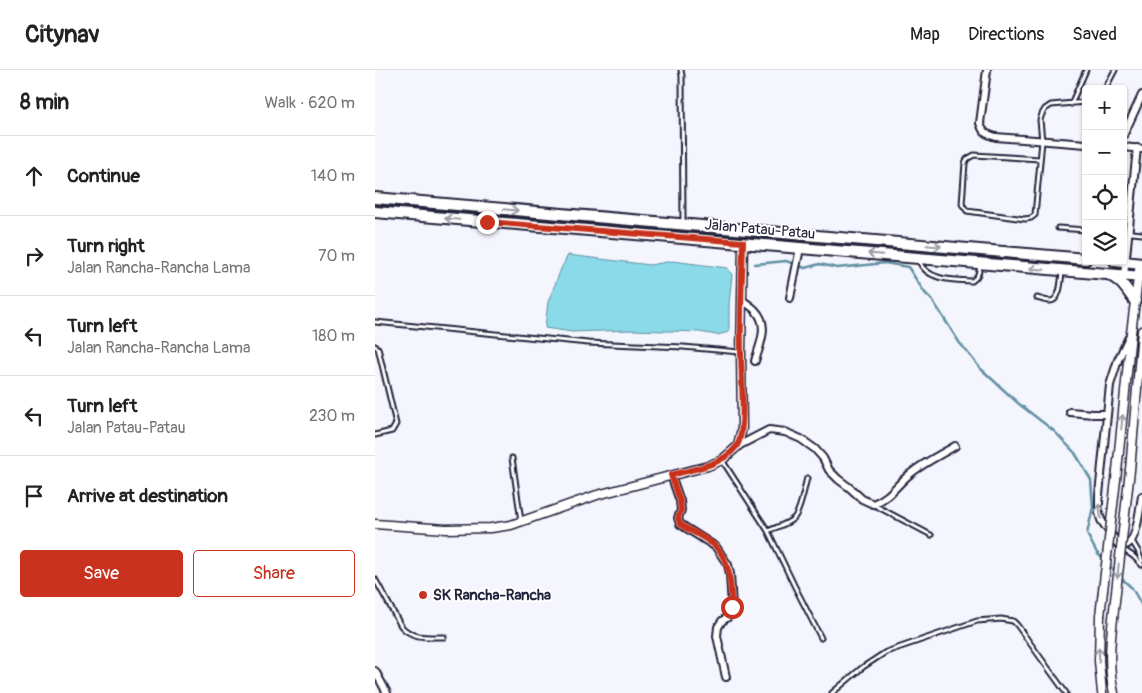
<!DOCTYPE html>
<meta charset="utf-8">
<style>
:root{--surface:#fff;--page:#f6f6f6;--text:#222;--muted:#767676;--line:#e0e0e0;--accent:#c8321e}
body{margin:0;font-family:Pangolin,sans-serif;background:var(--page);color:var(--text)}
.controls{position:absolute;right:15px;top:15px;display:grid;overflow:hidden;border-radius:5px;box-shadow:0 1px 4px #0004}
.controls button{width:45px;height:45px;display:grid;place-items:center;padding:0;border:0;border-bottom:1px solid var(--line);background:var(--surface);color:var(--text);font:25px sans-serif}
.stop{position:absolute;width:15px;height:15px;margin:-11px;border:4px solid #c8321e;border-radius:50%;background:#fff}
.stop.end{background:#c8321e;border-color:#fff;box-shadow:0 1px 5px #0008}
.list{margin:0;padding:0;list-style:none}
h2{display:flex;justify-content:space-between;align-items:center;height:65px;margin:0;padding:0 20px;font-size:21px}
h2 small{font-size:16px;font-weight:400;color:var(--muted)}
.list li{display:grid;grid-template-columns:32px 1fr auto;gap:15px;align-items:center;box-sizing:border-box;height:80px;padding:0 20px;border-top:1px solid var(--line)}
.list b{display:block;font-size:19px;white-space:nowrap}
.list p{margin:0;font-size:16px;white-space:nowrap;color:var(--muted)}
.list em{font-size:16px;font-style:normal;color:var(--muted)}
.actions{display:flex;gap:10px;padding:15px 20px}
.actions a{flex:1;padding:11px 0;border:1px solid var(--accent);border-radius:5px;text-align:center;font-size:18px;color:var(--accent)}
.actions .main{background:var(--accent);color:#fff}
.icon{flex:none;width:28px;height:28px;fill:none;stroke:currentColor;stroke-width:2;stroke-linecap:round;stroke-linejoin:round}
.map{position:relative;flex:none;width:767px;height:623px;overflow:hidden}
header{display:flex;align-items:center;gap:30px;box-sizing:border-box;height:70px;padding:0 25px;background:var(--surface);border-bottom:1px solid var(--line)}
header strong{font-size:24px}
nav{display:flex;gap:28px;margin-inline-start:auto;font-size:18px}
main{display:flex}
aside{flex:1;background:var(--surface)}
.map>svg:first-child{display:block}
.water{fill:#8bdae9;stroke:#6190a3}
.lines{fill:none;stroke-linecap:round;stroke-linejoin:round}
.stream{stroke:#6190a3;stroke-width:2.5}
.service-casing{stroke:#22223b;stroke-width:7}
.minor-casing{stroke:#22223b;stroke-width:10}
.tertiary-casing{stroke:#22223b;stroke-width:11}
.primary-casing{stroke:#22223b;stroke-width:14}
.service{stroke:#fff;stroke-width:3}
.minor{stroke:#fff;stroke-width:6}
.tertiary{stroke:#fff;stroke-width:8}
.primary{stroke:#fff;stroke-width:10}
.tertiary-bridge-casing{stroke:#22223b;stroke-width:11;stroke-linecap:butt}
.tertiary-bridge{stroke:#fff;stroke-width:8}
.oneway{stroke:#9c9ca7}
.route{stroke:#c8321e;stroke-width:6}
.poi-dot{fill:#c8321e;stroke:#fff;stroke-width:2}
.labels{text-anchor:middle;stroke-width:4;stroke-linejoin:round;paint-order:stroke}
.street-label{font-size:15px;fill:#22223b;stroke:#fff}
.poi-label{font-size:15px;font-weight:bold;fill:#22223b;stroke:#fff;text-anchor:start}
</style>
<header>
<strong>Citynav</strong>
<nav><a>Map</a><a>Directions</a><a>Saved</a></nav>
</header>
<main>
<aside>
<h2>8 min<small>Walk · 620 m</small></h2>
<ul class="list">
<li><svg class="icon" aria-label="ahead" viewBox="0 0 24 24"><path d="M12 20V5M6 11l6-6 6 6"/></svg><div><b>Continue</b></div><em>140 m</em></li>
<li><svg class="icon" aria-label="right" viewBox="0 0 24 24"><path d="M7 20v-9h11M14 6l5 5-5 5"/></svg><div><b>Turn right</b><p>Jalan Rancha-Rancha Lama</p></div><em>70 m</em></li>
<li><svg class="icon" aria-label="left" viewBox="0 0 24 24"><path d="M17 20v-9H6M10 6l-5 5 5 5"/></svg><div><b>Turn left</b><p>Jalan Rancha-Rancha Lama</p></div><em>180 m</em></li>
<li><svg class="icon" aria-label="left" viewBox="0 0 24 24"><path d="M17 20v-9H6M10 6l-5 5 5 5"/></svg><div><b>Turn left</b><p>Jalan Patau-Patau</p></div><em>230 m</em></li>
<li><svg class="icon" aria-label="arrive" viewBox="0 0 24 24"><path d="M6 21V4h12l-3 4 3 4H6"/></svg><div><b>Arrive at destination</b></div></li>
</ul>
<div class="actions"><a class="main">Save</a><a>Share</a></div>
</aside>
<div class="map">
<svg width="767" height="623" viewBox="0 0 767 623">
<rect width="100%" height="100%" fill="#f4f5fd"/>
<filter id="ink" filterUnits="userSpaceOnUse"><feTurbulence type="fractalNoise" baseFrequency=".02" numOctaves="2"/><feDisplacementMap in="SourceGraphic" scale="10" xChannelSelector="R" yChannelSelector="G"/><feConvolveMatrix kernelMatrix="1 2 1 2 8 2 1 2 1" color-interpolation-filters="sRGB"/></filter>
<g filter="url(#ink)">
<!-- water -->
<path class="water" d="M193 185 275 195 297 191 353 198 357 205 354 234V262L342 265 324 262 258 260 197 262 170 258 173 232 186 199Z"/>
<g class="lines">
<!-- stream -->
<path class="stream" d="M380 194 411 191 430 198 445 194 462 198 510 193 533 197 550 223 558 231 584 272 605 298 644 334 679 361 700 383 716 410 718 437 712 464 722 483 729 490
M733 494 741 503
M745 507 757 518 767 536"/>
<!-- service casing -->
<g class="service-casing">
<path id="service" d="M306 0 307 6 308 153
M730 19 740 0
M696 34 711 0
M665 89 599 85 592 89 590 93 587 134 592 141 650 149 656 148 660 145 667 71 665 50 667 44 670 39 676 35 711 32
M683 158 711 160
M748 162 767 164
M544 191C552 211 580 210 597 211 603 207 604 203 605 195
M662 228C666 229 671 231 675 231 686 231 686 209 687 201
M0 252 213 273 308 277 365 282
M0 276 3 278 21 354 17 361 0 365
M137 388 146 451
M347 390 393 461 419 515 446 568
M499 435 556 465
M393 461C401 457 413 454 419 448 426 440 429 419 432 408
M757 471 763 481 767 491
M746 478 758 486 767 495
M0 509 26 556C37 569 54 567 69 567
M457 623 488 597 511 582 602 551 626 549 638 551 642 555 691 623"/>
</g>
<!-- minor casing -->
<g class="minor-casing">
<path id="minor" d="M612 0 605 53C608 63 611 64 621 67L711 74
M748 66 767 25
M748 77 767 79
M749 206 762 78
M415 228 425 178
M367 230C371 233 376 236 380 240 395 255 385 274 380 291
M754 267 743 290 735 315 724 425V443L726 450 745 477C748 476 751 476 753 474 762 469 765 437 767 426
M695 342 718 344H732
M363 376 394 360 410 362 426 369 440 379 448 388 454 400 463 409 475 418 487 429 498 434C516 427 521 415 535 404 548 393 565 385 580 376
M296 405 305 431 306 440 303 448 305 454 341 477 353 495 355 504 357 537 353 547 347 551 343 557 342 566 351 607
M0 601 12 623"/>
</g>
<!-- tertiary casing -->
<g class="tertiary-casing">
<path id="tertiary" d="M755 400 767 261
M742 401 756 263 765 193
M0 454 71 459 116 458 136 455 222 425 333 396 347 390 363 376 367 358 366 282 368 173
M725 546 724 591 727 623
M738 548C735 574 733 597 739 623"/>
</g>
<!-- primary casing -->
<g class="primary-casing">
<path id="primary" d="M0 128 711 189
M0 142 767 207
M740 191 767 194
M735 205C748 212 751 219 760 231"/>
</g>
<!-- service -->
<use href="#service" class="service"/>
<!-- minor -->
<use href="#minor" class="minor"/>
<!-- tertiary -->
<use href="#tertiary" class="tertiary"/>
<!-- primary -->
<use href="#primary" class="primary"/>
<!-- tertiary-bridge casing -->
<g class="tertiary-bridge-casing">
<path id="tertiary-bridge" d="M725 546 742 401
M738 548 755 400"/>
</g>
<!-- tertiary-bridge -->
<use href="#tertiary-bridge" class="tertiary-bridge"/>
</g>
<!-- one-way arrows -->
<defs><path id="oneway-shaft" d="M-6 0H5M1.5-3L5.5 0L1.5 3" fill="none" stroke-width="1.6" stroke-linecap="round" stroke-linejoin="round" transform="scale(1.25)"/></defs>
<g class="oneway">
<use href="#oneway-shaft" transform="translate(136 140) rotate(5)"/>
<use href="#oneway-shaft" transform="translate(77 149) rotate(-175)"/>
<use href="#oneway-shaft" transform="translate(559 176) rotate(5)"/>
<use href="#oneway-shaft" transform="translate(500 184) rotate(-175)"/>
<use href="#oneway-shaft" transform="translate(662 199) rotate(-175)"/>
<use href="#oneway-shaft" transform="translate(747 352) rotate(-84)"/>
<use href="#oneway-shaft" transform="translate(725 441) rotate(-97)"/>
<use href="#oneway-shaft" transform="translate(743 501) rotate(96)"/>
<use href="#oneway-shaft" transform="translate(724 585) rotate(-90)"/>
</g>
</g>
<g class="lines" filter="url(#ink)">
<!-- route -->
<path class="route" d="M112 152 368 172C367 209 365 246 366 283 366 302 372 365 361 377 346 396 318 399 296 405L305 431 306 440 303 448 305 454C316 462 331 467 341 477 357 494 355 516 357 537"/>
</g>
<!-- markers -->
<circle class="poi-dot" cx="48" cy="525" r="5"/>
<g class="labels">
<!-- street labels -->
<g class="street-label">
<text transform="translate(385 159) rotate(5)" y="5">Jalan Patau-Patau</text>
</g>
<!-- poi labels -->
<g class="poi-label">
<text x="58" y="530">SK Rancha-Rancha</text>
</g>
</g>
</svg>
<div class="controls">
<button>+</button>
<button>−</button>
<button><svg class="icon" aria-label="locate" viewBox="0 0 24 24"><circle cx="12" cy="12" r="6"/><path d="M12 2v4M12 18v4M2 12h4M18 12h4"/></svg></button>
<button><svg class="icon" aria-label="layers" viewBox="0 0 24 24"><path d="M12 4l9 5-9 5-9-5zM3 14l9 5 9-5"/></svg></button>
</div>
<div class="stop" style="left:357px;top:537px"></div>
<div class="stop end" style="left:112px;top:152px"></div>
</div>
</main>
